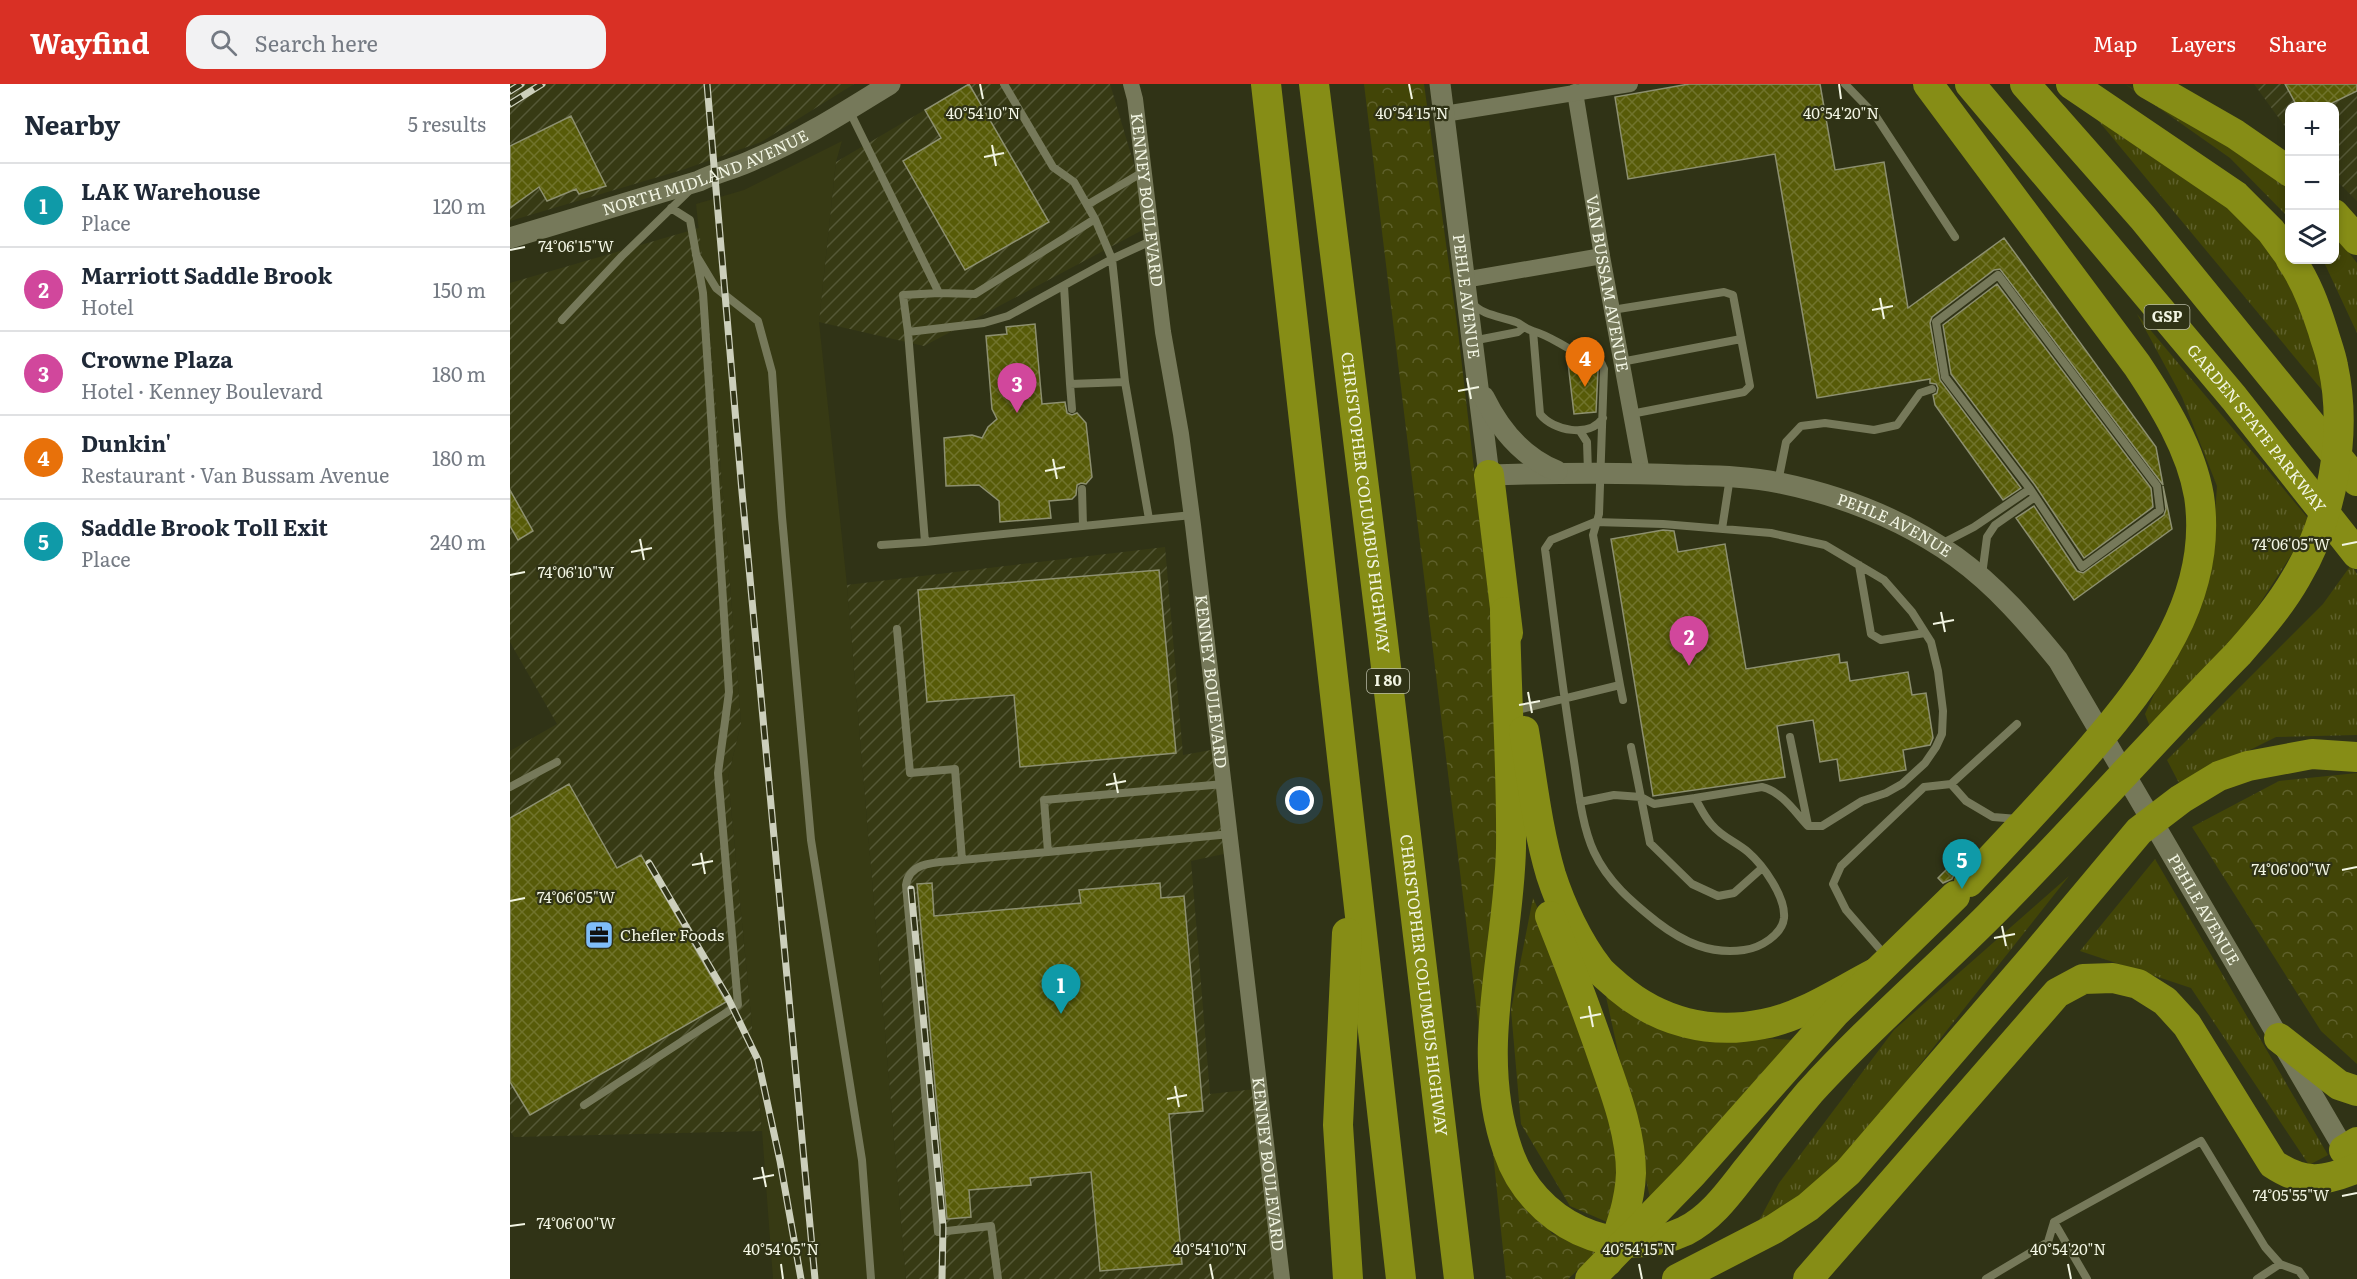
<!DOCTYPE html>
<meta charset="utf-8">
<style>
:root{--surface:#fff;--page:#f2f2f3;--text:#1f2937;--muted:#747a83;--line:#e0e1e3;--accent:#d93025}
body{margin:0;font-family:Literata,serif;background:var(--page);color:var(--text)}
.controls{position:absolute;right:18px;top:18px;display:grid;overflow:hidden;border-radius:12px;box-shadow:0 3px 9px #0003}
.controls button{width:54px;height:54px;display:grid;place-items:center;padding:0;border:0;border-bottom:2px solid var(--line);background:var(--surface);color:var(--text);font:30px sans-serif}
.you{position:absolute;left:790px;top:717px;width:21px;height:21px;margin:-15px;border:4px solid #fff;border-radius:50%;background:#1a73e8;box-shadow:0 0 0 9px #1a73e833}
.badge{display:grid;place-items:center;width:39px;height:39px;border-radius:50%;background:var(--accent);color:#fff;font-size:20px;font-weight:700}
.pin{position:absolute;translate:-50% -50px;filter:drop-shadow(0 2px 3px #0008)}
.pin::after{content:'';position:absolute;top:32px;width:21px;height:18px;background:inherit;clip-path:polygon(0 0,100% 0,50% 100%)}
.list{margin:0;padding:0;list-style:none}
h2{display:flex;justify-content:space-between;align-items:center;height:78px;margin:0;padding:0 24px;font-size:26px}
h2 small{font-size:20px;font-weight:400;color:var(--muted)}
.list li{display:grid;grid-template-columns:39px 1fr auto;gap:18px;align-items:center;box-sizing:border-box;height:84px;padding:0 24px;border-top:2px solid var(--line)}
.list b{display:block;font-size:22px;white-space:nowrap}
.list p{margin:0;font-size:20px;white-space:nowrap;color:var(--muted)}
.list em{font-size:20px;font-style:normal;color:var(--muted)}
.icon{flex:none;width:33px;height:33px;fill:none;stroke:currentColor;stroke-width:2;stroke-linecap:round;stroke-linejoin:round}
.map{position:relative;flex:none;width:1847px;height:1195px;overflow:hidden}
header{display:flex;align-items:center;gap:36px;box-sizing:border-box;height:84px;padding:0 30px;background:var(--accent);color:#fff}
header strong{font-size:28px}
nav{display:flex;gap:33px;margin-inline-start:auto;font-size:21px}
.search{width:420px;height:54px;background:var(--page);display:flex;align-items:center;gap:15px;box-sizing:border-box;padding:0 21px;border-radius:18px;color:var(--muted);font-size:22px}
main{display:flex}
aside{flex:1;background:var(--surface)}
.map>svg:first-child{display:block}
.built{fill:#373a14}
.industrial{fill:url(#industrial-furrows)}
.grass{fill:url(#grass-tufts)}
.forest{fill:url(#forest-crowns)}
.building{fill:url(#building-cross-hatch);stroke:#8d9070;stroke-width:1.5}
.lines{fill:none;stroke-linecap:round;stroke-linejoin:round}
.service{stroke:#76795a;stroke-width:8}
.minor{stroke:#76795a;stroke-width:16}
.tertiary{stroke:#76795a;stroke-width:21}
.motorway{stroke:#868d16;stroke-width:30}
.rail-casing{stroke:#cccfbb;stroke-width:7}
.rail{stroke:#303316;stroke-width:4.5;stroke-dasharray:14;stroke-linecap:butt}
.ticks{fill:none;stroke:#f2f5e3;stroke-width:2}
.labels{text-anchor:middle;stroke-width:4.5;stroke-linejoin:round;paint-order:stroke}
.shield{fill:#303316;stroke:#b8bba6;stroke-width:1.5}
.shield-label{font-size:15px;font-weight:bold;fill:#f2f5e3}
.street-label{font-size:16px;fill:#f2f5e3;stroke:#303316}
.poi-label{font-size:16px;fill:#f2f5e3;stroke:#303316;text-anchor:start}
.ticks-label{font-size:15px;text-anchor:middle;fill:#f2f5e3;stroke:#303316;stroke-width:4.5;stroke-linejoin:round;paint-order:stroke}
</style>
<header>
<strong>Wayfind</strong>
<div class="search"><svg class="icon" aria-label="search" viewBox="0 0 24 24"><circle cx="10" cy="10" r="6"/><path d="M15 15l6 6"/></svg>Search here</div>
<nav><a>Map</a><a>Layers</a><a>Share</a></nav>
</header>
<main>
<aside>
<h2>Nearby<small>5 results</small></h2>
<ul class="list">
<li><span class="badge" style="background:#0f9aa8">1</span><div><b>LAK Warehouse</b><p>Place</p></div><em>120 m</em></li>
<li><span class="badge" style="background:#d1479c">2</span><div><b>Marriott Saddle Brook</b><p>Hotel</p></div><em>150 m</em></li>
<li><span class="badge" style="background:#d1479c">3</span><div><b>Crowne Plaza</b><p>Hotel · Kenney Boulevard</p></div><em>180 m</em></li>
<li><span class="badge" style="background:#e8710a">4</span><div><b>Dunkin'</b><p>Restaurant · Van Bussam Avenue</p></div><em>180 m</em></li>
<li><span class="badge" style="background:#0f9aa8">5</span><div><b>Saddle Brook Toll Exit</b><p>Place</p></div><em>240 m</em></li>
</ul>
</aside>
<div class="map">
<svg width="1847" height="1195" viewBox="0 0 1847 1195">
<defs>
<pattern id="industrial-furrows" width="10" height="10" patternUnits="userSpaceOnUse" patternTransform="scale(1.5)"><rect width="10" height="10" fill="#373a14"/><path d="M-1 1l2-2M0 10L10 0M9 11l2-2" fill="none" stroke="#545736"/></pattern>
<pattern id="grass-tufts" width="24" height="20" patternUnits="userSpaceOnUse" patternTransform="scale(1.5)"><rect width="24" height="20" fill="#424507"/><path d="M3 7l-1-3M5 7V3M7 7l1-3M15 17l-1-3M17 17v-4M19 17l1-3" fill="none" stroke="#5e602b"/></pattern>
<pattern id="forest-crowns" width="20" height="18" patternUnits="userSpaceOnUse" patternTransform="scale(1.5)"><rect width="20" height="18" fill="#424507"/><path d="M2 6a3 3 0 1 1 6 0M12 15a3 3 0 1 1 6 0" fill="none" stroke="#5e602b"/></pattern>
<pattern id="building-cross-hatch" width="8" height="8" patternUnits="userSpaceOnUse" patternTransform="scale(1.5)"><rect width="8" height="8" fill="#575b08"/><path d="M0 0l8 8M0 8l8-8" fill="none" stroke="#70732c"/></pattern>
</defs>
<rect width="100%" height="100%" fill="#303316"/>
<!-- built -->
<path class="built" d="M332 57 326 78 309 238 337 501 396 1195H263L252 1047 218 693 231 639 201 260 186 120 234 106Z"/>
<!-- industrial -->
<path class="industrial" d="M0 0H344L251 58 175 85 0 137Z
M459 0H600L642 141 414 262 309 238 326 78Z
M1744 0H1847V117L1825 95 1824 22H1780L1779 48Z
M189 144 201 260 231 639 218 693 252 1047 4 1053 0 1047V667L47 640 0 558V199Z
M655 463 673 671 707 665 723 768 681 777 700 1010 746 1005 772 1195H396L337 501Z"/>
<!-- grass -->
<path class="grass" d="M1615 0 1779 96V134L1720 74Z
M1582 29 1732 128 1806 202 1841 341Z
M1825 151 1847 179V249L1813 176H1824Z
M1627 230 1802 439 1708 584 1642 648 1635 630 1701 487 1707 402 1672 313Z
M1841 481 1847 490V651L1766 653 1670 701 1657 676 1813 520Z
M1645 775 1818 1071 1799 1081 1681 904 1570 867Z
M1559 792 1328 1084 1244 1146 1269 1099 1384 946Z"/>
<!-- forest -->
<path class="forest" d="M854 0H914L948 247 988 592 995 773 969 944Z
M1847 689V980L1811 947 1682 743 1769 697Z
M1023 814 1053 879 1113 1065 1104 1141 1060 1122 1011 1040 1001 926Z
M1095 908 1177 949 1282 956 1142 1123Z
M981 1049 1042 1150 1095 1161 1058 1195H996Z"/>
<!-- building -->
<path class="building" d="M459 0 539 138 455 186 393 77 431 54 415 26Z
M1179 0H1310L1325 86 1374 78 1398 224 1494 154 1646 363 1653 401 1490 185 1484 186 1422 233 1420 239 1430 296 1511 404 1493 416 1425 321 1423 311 1427 309 1428 304 1426 300 1420 299V295L1307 314 1265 70 1118 95 1105 13Z
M1775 0H1847V7L1816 22H1787Z
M61 32 96 102 69 110 66 105 37 117 29 103 0 124V62Z
M1487 200 1641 404 1643 423 1574 474 1525 401 1441 290 1433 241Z
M525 240 532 320 555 318 557 329 562 331 567 329 576 339 582 393 576 400 571 399 567 401 566 411 562 415 539 417 541 434 490 438 489 417 469 401 436 402 434 354 462 351 472 354 478 343 487 335 482 325 476 252 497 250 496 243Z
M1081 277 1088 286 1086 328 1064 330 1058 279Z
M1653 402 1662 445 1564 516 1506 434 1524 422 1567 487 1573 489 1654 431 1656 425Z
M0 406 23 447 8 456 0 442Z
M1153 446 1164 447 1168 468 1215 460 1236 585 1329 570 1330 579 1337 578 1340 597 1398 588 1402 611 1416 609 1423 654 1420 661 1393 666 1396 686 1330 697 1327 675 1310 678 1303 636 1267 642 1275 693 1143 712 1101 455Z
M649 486 666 669 510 683 504 611 417 618 408 506Z
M59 700 107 784 131 771 216 918 20 1031 0 998V734Z
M1441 781 1446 786 1442 795 1433 799 1428 794Z
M422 799 424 832 571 819 569 806 650 799 651 814 674 812 693 1027 659 1030 672 1180 590 1187 581 1088 520 1094 521 1101 459 1106 461 1133 437 1135 407 800Z"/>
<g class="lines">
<!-- service -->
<path class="service" d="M494 0 543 83 564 98 585 135
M1335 0 1365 31 1445 153
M339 26 429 209 465 210 585 135 602 175 498 232 474 239 398 248 415 458 682 431
M577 121 633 88
M186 171 206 204 248 237 262 288 272 433 301 756 352 1076 361 1195
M1488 191 1647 402 1650 426 1572 483 1520 405 1435 293 1426 238Z
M554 202 560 300 615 298
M961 218C973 232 990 232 1006 238 1012 240 1013 244 1023 247L1030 330C1043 347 1080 354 1093 334
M1102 226 1214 208 1223 211 1240 302 1234 308 1121 330
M52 236 112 172 180 106
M398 248 393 211 429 209
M962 257 1008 248 1013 244
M1111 278 1231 255
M560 300 562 325
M1070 347 1077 358 1078 388
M1268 398 1276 358 1291 342 1315 339 1364 346 1387 341 1410 309 1422 305
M572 405 573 442
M639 435 615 298 602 175 641 157
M1212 445 1220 393
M1431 460 1464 443 1520 405
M371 461 415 458
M1349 481 1361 550 1371 556 1415 549
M1472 491 1477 453 1485 441 1525 413
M387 545 400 689 445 685 452 776 538 768
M1110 601 1113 616
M1003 627 1110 601 1083 451 1089 430 1094 285C1085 262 1075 272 1058 264 1045 257 1037 251 1023 247
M1280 653 1298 741
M1121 663 1140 759 1182 800 1208 812 1224 809 1251 785
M714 700 534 716 538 768 720 750
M1441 700 1456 717 1483 733 1508 735
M0 703 47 678
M1070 718 1104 711 1131 713 1144 720 1185 714C1190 723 1195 734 1202 741 1212 753 1226 758 1238 768 1253 781 1276 813 1274 834 1272 851 1250 864 1234 866 1201 871 1173 858 1147 838 1122 818 1098 798 1084 768 1071 740 1068 701 1063 671 1052 602 1044 533 1035 465L1041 456 1085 438 1153 440 1261 449 1315 461 1374 496 1402 528 1421 558 1428 587 1433 627 1432 650 1426 663 1415 679 1392 700 1376 709 1352 717 1312 742H1298C1285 728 1271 707 1252 703L1185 714
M452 776C431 779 400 775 396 801L428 1148 481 1142 488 1195
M1375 871 1336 826 1323 800 1331 782 1414 703 1441 700 1507 640
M74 1021 228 921 208 689 219 608 193 209 180 136 161 124
M1476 1195 1538 1158 1544 1138
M1577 1195 1544 1138 1691 1057 1755 1163 1770 1180 1789 1187 1795 1195
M1747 1195 1770 1180"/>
<!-- minor -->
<g class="minor">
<path id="s1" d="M621 0 625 15 653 248 671 350 683 441 772 1195"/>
<path id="s2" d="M1065 8 1092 172 1132 389"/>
<path d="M934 30 1120 0"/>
<path d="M954 196 1092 172"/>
</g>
<!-- tertiary -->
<g class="tertiary">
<path id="s3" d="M930 0 979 391C1043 389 1106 388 1171 391 1204 392 1238 392 1270 399 1333 412 1394 436 1446 473 1486 502 1517 538 1548 576L1841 1077"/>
<path id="s4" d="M0 154 189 97C207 88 227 84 245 75 293 55 336 27 380 0"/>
<path d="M974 313C990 346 1012 373 1047 387"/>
</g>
<!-- motorway -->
<g class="motorway">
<path d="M756 0 891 1195"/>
<path id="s5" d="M804 0 871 541 949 1195"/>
<path d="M1418 0 1627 281C1653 320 1681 365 1689 412 1704 513 1640 596 1579 667 1540 712 1499 755 1459 798"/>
<path id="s6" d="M1460 0 1724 314 1847 470"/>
<path d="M1515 0 1633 134 1847 397"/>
<path d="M1561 0 1726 112 1761 147 1780 173"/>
<path d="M1638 0 1725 50 1780 88"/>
<path d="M1824 130 1847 156"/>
<path d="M979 391 998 549"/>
<path d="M995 528C996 607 1002 685 1001 764 999 864 963 969 998 1067 1022 1139 1105 1180 1175 1147 1201 1134 1218 1110 1236 1087 1257 1061 1278 1034 1300 1008 1356 946 1420 891 1479 832 1564 747 1643 656 1728 570 1749 546 1770 522 1786 494 1822 434 1838 351 1823 282 1821 270 1816 258 1813 247 1805 222 1796 197 1781 176"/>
<path d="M1014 647C1022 694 1027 744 1041 791 1051 822 1068 858 1088 884 1093 891 1102 897 1108 903 1149 938 1200 951 1253 940 1292 933 1330 907 1365 889"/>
<path d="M1040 832C1060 882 1079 932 1096 982 1108 1016 1121 1053 1121 1089 1120 1120 1109 1148 1098 1177"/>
<path d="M837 849 828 1041 838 1195"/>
<path d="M1769 954 1829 1001 1847 1007"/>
<path d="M1834 1066 1847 1058"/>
<path d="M1080 1195 1182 1090 1325 929 1445 812"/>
<path d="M1167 1195 1264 1145 1298 1123 1338 1088 1525 871 1629 747 1671 715 1709 692 1738 682 1802 670 1847 673"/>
<path d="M1298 1195 1547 909 1573 895 1603 894 1628 900 1655 917 1677 941 1763 1080C1795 1101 1813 1098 1847 1084"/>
</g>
<!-- rail casing -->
<g class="rail-casing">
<path id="rail" d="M197 0 232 408 305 1195
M0 7 11 0
M0 20 32 0
M139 779 218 914 248 976 270 1077 291 1195
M401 805 433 1142 432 1195"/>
</g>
<!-- rail -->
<use href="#rail" class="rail"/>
</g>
<!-- ticks -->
<path class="ticks" d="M470 0 473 15M899 0 902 15M1329 0 1331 15M482 61 486 82M474 73 494 69M0 166 15 163M1370 214 1374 235M1362 226 1383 222M957 294 961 315M948 307 969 303M543 375 547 395M535 387 555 383M130 455 134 476M1832 461 1847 458M121 468 142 464M0 491 15 488M1431 528 1435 548M1423 540 1444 536M1018 608 1022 629M1009 621 1030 617M604 689 608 709M596 701 616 697M191 769 195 790M182 781 203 777M1832 786 1847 783M0 817 15 814M1492 842 1496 862M1484 854 1505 850M1079 922 1083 943M1070 934 1091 930M665 1002 669 1023M657 1015 677 1011M252 1083 256 1103M243 1095 264 1091M1832 1112 1847 1109M0 1142 15 1140M271 1180 273 1195M700 1180 703 1195M1129 1180 1132 1195M1558 1180 1561 1195"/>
<!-- icons -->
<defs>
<g id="office-square" transform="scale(1.5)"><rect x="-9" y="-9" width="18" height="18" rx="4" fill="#7fbdf9" stroke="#303316"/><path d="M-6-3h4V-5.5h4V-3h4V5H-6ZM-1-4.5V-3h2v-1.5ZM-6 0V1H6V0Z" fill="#111"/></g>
</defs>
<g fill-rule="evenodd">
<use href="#office-square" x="89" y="851"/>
</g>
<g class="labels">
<!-- shield labels -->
<g class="shield">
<rect x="1634.5" y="221" width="45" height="24" rx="4.5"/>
<rect x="857" y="585" width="42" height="24" rx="4.5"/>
</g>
<g class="shield-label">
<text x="1657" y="238">GSP</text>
<text x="878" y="602">I 80</text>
</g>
<!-- street labels -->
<g class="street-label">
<text dy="6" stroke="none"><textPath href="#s4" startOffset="206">NORTH MIDLAND AVENUE</textPath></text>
<text dy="6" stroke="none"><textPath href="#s1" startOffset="117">KENNEY BOULEVARD</textPath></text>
<text dy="6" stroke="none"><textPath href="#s2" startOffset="194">VAN BUSSAM AVENUE</textPath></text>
<text dy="6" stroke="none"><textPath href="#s3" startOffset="214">PEHLE AVENUE</textPath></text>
<text dy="6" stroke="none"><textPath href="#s6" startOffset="448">GARDEN STATE PARKWAY</textPath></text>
<text dy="6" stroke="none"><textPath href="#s5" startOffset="422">CHRISTOPHER COLUMBUS HIGHWAY</textPath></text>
<text dy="6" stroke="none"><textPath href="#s3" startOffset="808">PEHLE AVENUE</textPath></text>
<text dy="6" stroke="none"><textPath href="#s1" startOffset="603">KENNEY BOULEVARD</textPath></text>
<text dy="6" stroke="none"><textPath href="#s3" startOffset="1312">PEHLE AVENUE</textPath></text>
<text dy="6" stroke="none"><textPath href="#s5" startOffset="908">CHRISTOPHER COLUMBUS HIGHWAY</textPath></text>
<text dy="6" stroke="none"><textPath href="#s1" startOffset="1089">KENNEY BOULEVARD</textPath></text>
</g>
<!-- poi labels -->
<g class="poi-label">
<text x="110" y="857">Chefler Foods</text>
</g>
</g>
<g class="ticks-label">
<text x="473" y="35">40°54'10"N</text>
<text x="902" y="35">40°54'15"N</text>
<text x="1331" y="35">40°54'20"N</text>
<text x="66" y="168">74°06'15"W</text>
<text x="1781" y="466">74°06'05"W</text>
<text x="66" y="494">74°06'10"W</text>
<text x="1781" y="791">74°06'00"W</text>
<text x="66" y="819">74°06'05"W</text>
<text x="1781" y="1117">74°05'55"W</text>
<text x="66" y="1145">74°06'00"W</text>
<text x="271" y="1171">40°54'05"N</text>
<text x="700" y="1171">40°54'10"N</text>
<text x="1129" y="1171">40°54'15"N</text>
<text x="1558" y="1171">40°54'20"N</text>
</g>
</svg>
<div class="controls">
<button>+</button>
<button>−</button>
<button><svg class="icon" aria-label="layers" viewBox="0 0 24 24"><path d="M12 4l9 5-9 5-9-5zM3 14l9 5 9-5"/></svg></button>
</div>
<div class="you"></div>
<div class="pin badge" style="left:551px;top:930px;background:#0f9aa8">1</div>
<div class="pin badge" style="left:1179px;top:582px;background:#d1479c">2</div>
<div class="pin badge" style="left:507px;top:329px;background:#d1479c">3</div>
<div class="pin badge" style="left:1075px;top:303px;background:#e8710a">4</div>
<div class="pin badge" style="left:1452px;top:805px;background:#0f9aa8">5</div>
</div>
</main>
